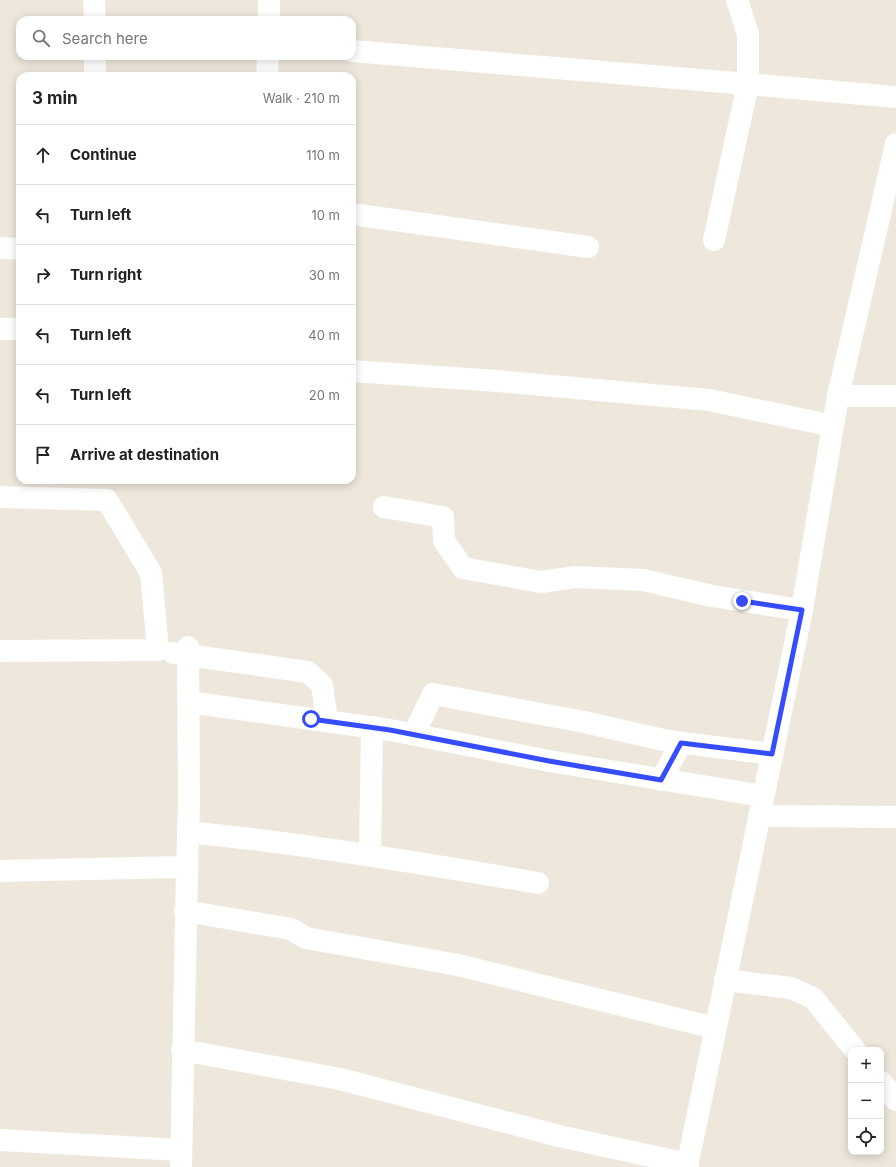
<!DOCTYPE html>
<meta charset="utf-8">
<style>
:root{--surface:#fff;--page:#f2f2f2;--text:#222;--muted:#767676;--line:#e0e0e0}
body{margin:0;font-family:Inter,sans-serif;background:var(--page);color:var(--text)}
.controls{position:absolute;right:12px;bottom:12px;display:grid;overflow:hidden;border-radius:8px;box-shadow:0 2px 10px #0003}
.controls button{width:36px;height:36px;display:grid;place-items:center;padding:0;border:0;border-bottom:1px solid var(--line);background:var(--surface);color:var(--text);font:20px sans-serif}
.stop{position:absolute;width:12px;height:12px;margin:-9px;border:3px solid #364dff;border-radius:50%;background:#fff}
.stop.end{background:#364dff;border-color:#fff;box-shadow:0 1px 4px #0008}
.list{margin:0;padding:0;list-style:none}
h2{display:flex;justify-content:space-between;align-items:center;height:52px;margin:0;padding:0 16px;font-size:17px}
h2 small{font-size:13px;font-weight:400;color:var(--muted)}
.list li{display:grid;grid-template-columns:26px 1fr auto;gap:12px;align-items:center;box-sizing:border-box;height:60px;padding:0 16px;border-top:1px solid var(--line)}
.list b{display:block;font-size:15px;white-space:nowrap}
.list em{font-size:13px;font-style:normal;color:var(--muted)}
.icon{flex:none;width:22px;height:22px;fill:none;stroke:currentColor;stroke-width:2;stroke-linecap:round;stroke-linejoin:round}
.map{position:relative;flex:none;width:896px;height:1167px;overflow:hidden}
.search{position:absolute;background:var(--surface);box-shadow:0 2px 10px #0003;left:16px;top:16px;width:340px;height:44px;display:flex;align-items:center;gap:10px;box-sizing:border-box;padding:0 14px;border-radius:12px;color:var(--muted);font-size:15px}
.panel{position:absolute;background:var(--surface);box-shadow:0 2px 10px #0003;left:16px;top:72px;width:340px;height:412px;border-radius:12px}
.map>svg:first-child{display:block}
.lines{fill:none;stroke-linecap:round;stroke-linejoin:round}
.street{stroke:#fff;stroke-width:22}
.secondary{stroke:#fff;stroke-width:22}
.route{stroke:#364dff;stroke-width:5}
</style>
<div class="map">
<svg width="896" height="1167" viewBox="0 0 896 1167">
<rect width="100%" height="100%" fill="#eee7db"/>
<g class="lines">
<!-- street -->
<path class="street" d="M94 0 95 20
M737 0 748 34V84L896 97
M269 20V0
M352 51 748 84 714 240
M95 56V76
M267 76 268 56
M352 214 588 247
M0 248 20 249
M0 329H20
M352 371 497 381 709 400 833 426
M838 396H896
M0 497 107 500 151 573 158 650 0 651
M384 507 443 517 444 541 463 568 541 582 575 577 643 580 712 596 802 610
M173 653 308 672 322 685 327 721
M188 702 390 730 549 761 763 796
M414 734 433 694 584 722 668 741 772 754
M661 780 681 743
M759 816 896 817
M188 832C306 844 421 863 538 883
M370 855 372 727
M0 871 180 867 187 871 181 1167
M187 871 189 803 188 647
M185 911 291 929 306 938 458 965 715 1028
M725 980 791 988 813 998 855 1050
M182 1050 340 1079 559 1136 688 1164
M881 1082 896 1100
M0 1140 180 1150"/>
<!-- secondary -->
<path class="secondary" d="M687 1167 802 610 838 396 896 144"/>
</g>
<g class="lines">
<!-- route -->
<path class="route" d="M311 719 390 730 549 761 661 780 681 743 772 754 802 610 742 601"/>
</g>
</svg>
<div class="controls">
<button>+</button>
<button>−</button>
<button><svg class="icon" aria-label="locate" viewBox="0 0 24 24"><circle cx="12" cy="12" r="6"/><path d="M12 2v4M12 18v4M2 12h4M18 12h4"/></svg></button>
</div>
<div class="stop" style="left:311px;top:719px"></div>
<div class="stop end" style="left:742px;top:601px"></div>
<div class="search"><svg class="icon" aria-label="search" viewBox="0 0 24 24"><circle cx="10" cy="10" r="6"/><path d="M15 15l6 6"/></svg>Search here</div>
<section class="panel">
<h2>3 min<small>Walk · 210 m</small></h2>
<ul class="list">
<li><svg class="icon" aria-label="ahead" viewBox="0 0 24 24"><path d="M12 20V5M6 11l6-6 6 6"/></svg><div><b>Continue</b></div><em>110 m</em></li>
<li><svg class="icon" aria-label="left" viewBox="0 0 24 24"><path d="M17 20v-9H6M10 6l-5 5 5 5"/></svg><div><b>Turn left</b></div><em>10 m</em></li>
<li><svg class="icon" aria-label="right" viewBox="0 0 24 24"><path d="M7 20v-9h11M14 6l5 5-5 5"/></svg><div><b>Turn right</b></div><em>30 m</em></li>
<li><svg class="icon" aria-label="left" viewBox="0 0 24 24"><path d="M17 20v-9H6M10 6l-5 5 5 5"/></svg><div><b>Turn left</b></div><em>40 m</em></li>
<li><svg class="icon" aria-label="left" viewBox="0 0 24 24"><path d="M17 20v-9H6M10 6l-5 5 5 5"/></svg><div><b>Turn left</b></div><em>20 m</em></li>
<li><svg class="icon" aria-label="arrive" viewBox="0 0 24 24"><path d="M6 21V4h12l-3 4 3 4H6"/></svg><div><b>Arrive at destination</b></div></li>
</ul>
</section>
</div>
